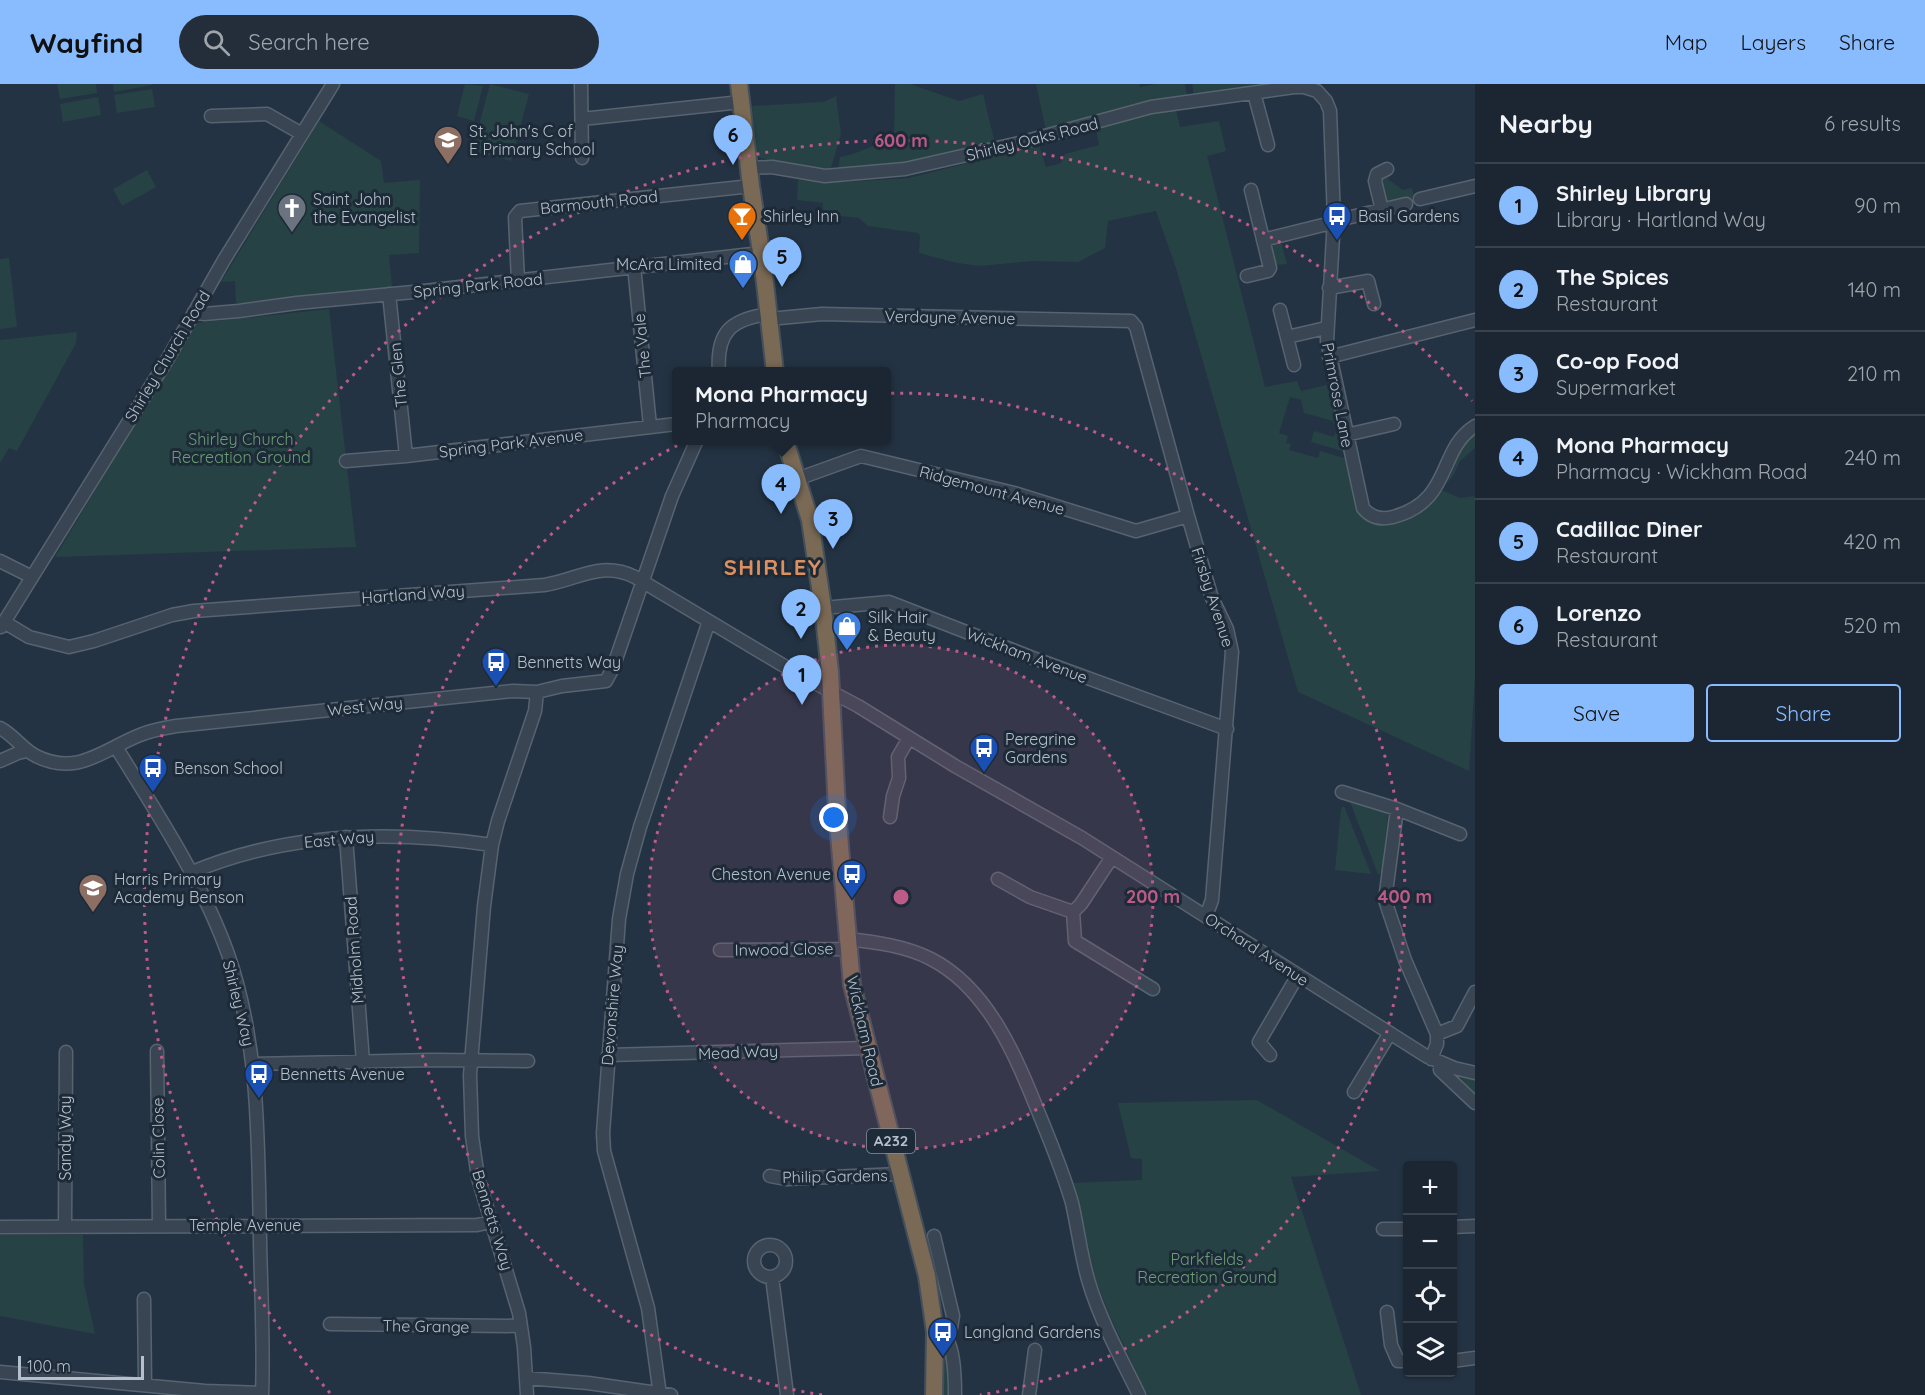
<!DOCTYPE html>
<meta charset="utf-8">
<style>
:root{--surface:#1b2632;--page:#242e3a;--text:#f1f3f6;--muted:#a0a5ac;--line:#39434d;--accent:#88bcff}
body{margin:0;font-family:Quicksand,sans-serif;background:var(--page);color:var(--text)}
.controls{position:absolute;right:18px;bottom:18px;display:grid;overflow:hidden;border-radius:6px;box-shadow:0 2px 4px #0004}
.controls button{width:54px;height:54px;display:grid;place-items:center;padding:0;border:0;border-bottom:2px solid var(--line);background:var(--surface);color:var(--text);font:30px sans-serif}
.scale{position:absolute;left:18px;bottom:15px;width:126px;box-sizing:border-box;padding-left:6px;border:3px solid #b6c0cc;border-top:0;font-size:16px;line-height:21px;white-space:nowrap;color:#b6c0cc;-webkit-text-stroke:4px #1d2a37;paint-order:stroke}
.you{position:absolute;left:834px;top:734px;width:21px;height:21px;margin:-15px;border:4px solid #fff;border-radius:50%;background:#1a73e8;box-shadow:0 0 0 9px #1a73e833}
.badge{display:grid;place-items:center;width:39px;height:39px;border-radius:50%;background:var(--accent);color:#111;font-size:20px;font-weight:700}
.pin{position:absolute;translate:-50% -50px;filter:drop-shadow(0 2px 3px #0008)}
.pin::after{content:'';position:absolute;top:32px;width:21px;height:18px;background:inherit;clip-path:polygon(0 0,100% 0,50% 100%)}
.popup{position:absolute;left:672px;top:283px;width:219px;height:78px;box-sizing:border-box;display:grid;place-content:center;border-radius:6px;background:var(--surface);filter:drop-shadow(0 2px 4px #0005);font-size:20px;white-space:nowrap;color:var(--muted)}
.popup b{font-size:22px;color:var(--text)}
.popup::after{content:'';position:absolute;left:50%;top:100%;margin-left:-12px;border:12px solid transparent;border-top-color:var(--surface)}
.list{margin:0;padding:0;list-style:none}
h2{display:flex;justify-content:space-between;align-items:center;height:78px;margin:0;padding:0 24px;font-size:26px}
h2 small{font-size:20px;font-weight:400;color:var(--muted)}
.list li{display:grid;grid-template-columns:39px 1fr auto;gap:18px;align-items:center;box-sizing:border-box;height:84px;padding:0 24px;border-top:2px solid var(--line)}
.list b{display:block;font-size:22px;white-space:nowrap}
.list p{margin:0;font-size:20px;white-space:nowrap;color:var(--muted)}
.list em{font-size:20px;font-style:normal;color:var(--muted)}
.actions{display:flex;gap:12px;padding:18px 24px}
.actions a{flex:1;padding:14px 0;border:2px solid var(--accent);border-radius:6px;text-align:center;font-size:21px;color:var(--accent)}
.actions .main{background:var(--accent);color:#111}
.icon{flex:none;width:33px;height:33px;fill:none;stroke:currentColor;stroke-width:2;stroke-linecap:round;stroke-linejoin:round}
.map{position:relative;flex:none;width:1475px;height:1311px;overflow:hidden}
header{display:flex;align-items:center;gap:36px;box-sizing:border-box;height:84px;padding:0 30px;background:var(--accent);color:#111}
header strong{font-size:28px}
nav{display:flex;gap:33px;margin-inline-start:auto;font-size:21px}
.search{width:420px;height:54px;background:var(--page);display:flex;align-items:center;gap:15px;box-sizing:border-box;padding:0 21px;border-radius:33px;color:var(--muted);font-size:22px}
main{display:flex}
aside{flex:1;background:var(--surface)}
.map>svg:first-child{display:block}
.green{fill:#264244}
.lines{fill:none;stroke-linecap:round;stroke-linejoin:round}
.minor-casing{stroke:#57636f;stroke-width:15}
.highway-casing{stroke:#43505c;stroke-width:20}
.minor{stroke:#394552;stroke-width:12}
.highway{stroke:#796955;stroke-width:16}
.ring{fill:none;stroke:#bd5b88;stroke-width:3;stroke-dasharray:3 6}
.labels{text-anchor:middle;stroke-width:6;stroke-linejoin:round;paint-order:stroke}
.shield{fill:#1d2a37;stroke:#88939f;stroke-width:1.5}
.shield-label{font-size:15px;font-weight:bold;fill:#b6c0cc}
.poi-label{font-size:16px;fill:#b6c0cc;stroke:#1d2a37;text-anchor:start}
.street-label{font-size:16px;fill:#b6c0cc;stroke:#1d2a37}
.park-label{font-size:16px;fill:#6b9f74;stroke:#1d2a37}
.district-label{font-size:22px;font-weight:bold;letter-spacing:1.5px;fill:#dd8f60;stroke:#1d2a37}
.centre{fill:#bd5b88;stroke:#1d2a37;stroke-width:3}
.ring-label{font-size:18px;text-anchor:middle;font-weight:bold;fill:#bd5b88;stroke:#1d2a37;stroke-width:6;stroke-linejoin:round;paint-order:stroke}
</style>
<header>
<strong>Wayfind</strong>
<div class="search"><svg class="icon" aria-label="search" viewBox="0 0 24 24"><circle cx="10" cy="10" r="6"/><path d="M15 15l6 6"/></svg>Search here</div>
<nav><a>Map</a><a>Layers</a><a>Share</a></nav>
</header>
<main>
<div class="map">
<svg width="1475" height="1311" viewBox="0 0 1475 1311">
<rect width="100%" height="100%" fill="#243343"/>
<!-- green -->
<path class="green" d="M57 0H96L97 9 60 15Z
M113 0H152V1L114 8Z
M465 0 483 2 474 37 457 32Z
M490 0 529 10 511 77 472 67Z
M895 0H910L959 17 983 10 995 59 913 80 838 86 840 73 853 70 894 54Z
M1036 0H1139L1140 3 1156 0H1185L1187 13 1046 46Z
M1192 0H1281L1194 12Z
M152 5 155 23 117 29 114 11Z
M836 12 841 50 830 87 798 84 758 73 752 22 823 18Z
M98 13 101 31 63 38 60 20Z
M1176 26 1180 43 1219 37 1226 67 1207 72 1265 303 1297 297 1301 307 1331 300 1346 368 1311 358 1314 347 1334 353 1338 341 1333 339V337L1304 329 1301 316 1290 313 1279 349 1288 352 1286 359 1291 360 1289 366 1318 374 1320 367 1347 375 1369 434 1432 418 1441 406 1460 414 1475 412V593L1469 687 1298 608 1176 184 1156 127 1108 137 1105 164 1078 178 1031 177 981 182 957 179 919 169 920 152 918 149 868 142 859 134 822 130 823 119 797 116 798 96 844 98 909 94 1039 61 1046 83 1061 79 1065 70 1099 61 1096 45 1149 30Z
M319 37 381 77 384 99 420 96 419 169 389 171 392 203 236 220 235 197 221 198Z
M147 86 156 103 122 122 113 105Z
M1386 90 1390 92 1388 95 1403 106 1412 104 1414 114 1391 119H1385L1379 93Z
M1281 158 1287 180 1275 181 1271 164 1275 159Z
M9 174 17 243 0 245V175Z
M329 225 356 463 55 473 196 239Z
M77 248 76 259 17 367 9 364 0 379V256Z
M1475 349V364L1460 377 1453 392 1447 399 1463 362Z
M1354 716 1388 728 1382 789 1378 790 1350 718Z
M1344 722 1371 790 1335 786 1341 725Z
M1451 987 1475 996V1012L1452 991Z
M1257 1016 1380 1087 1291 1093 1361 1311H1147L1109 1230 1095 1194 1074 1099 1142 1096V1075L1131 1074 1118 1019Z
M0 1151H83L84 1200 95 1250 0 1232Z
M945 1269 949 1290 950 1311H943Z"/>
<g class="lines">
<!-- minor casing -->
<g class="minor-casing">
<path id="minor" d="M581 0 582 74
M1254 9 1268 61
M211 32 267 30 302 50
M582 35 741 18
M748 84 772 83 825 92 905 85 1019 59 1151 23 1294 3H1304L1317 7 1326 17 1330 27 1334 135 1327 257 1363 424C1371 434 1381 436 1393 433 1453 417 1437 366 1475 342
M1420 115 1475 102
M1382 126 1375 97 1377 90 1387 85
M1334 135 1351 133 1406 120
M1263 156 1323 141 1334 140
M634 182 650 342
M1247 192 1268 187 1270 184 1251 106
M518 197 515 133 520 127 751 102
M1329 204 1368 197 1374 220
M389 210 406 372
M1280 226 1294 281
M194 228 204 230 239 227 297 219 424 207 761 169
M769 235 822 230 1131 237 1136 243 1188 432 1212 514 1227 545 1232 568 1212 816 1206 832
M1287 253 1326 244
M1329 273 1475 236
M719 288C716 248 731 235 769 230
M1346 351 1394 340
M346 377 406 372 676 340
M797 395 861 372 1014 409 1136 447 1188 432
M0 477 32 493
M823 524 889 518 1033 574 1227 645
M4 538 29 553 69 563 94 557 172 531 194 527 544 501C578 496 600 476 635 493L796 589 858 622 955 682 1082 754 1426 972 1454 984 1475 989
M1 543 167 276 224 176 333 0
M802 592C817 590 824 586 828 571
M0 644C14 651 22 665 36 672 78 693 104 665 140 651 152 646 164 644 176 642L513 607 537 608 562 602 606 597 613 584 672 412 697 356
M116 663C157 729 202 797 228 870 260 962 258 1061 260 1157 261 1208 264 1260 262 1311
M0 677 18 669 27 667
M1342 708 1397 725 1460 750
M1397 725 1385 816 1405 876 1437 950V960L1431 975
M890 733 893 712 899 694 898 673 909 654
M346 753 363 978
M190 789C286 748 391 746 492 761
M998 795 1030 813 1073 828 1075 857 1153 905
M1073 828 1081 820 1112 773
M847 855C875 858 906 862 931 875 991 906 1018 978 1042 1037 1053 1064 1064 1091 1072 1119 1078 1145 1081 1173 1089 1199 1101 1238 1121 1274 1139 1311
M720 866 848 865
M1437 950 1457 942 1475 908
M157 967 159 1141
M608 971 868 964
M1270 971 1259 958 1298 891
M1440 979V986L1475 1019
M253 980 432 976 528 977
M1354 1008 1390 949
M770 1092 786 1095 900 1090
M65 1141 66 968
M0 1143 477 1141 490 1138
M1452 1143 1475 1142
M1383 1145H1408
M934 1152 953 1232 951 1244 945 1250
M754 1177a16 16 0 1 1 32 0a16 16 0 1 1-32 0Z
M772 1193 787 1311
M144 1215 145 1301
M1387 1228 1391 1261 1398 1277H1408
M330 1240 521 1242
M939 1248C955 1253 955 1297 955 1311
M1452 1277 1475 1274
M0 1288 205 1307 262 1309
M526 1294 588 1299 671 1311
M527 1311 524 1263 519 1229 478 1094 472 1052 470 991 484 822 492 761 498 737 535 627 537 608
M660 1311 648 1224 604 1067 603 1049 619 835 627 790 640 743 709 537
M1029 1311 1035 1266"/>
</g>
<!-- highway casing -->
<g class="highway-casing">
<path id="highway" d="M739 0 751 102 763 181 775 288
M785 356 810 436 823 524 830 588 837 727 852 901 927 1192 935 1248 934 1311"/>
</g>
<!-- minor -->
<use href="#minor" class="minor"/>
<!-- highway -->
<use href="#highway" class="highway"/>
</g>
<!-- distance rings -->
<circle cx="901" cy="813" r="252" fill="#bd5b88" fill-opacity=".12"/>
<g class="ring">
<circle cx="901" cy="813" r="252"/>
<path d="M822 1311A504 504 0 1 1 980 1311"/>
<path d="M330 1309A756 756 0 1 1 1472 317"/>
</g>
<!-- icons -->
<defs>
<g id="school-pin" transform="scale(1.5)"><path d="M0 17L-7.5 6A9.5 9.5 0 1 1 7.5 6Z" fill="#8d6e63" stroke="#1d2a37"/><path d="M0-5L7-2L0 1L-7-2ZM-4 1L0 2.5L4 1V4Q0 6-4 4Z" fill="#fff"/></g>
<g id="church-pin" transform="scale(1.5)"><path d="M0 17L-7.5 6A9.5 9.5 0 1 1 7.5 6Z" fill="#6b7280" stroke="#1d2a37"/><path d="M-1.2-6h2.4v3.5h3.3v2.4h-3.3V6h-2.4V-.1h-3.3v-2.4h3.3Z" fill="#fff"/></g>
<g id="bar-pin" transform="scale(1.5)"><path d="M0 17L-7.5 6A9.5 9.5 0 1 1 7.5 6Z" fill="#e8710a" stroke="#1d2a37"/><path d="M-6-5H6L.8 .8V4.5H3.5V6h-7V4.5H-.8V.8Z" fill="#fff"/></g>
<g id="bus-pin" transform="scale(1.5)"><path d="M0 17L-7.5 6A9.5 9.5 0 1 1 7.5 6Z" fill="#1a4fb4" stroke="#1d2a37"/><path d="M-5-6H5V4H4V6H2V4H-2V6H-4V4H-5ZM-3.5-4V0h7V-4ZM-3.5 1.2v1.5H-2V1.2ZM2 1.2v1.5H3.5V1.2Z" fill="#fff"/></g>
<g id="shop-pin" transform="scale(1.5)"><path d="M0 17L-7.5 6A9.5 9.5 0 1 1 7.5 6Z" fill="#3f7fe0" stroke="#1d2a37"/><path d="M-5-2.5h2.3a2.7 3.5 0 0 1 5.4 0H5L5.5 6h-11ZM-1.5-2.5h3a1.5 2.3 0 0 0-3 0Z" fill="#fff"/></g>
</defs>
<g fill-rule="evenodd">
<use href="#school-pin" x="448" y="56"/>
<use href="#church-pin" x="292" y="124"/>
<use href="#bar-pin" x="742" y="132"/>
<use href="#bus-pin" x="1337" y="132"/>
<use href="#shop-pin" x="743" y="180"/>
<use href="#shop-pin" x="847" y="542"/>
<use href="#bus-pin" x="496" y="578"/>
<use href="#bus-pin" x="984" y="664"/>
<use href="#bus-pin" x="153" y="684"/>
<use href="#bus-pin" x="852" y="790"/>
<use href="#school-pin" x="93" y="804"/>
<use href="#bus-pin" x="259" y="990"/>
<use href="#bus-pin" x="943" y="1248"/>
</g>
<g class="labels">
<!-- shield labels -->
<rect class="shield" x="867" y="1045" width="48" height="24" rx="4.5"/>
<g class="shield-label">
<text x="891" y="1062">A232</text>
</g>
<!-- poi labels -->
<g class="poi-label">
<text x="469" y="53">St. John's C of<tspan x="469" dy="18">E Primary School</tspan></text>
<text x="313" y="121">Saint John<tspan x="313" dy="18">the Evangelist</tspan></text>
<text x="763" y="138">Shirley Inn</text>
<text x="1358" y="138">Basil Gardens</text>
<text x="722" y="186" text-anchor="end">McAra Limited</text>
<text x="868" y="539">Silk Hair<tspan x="868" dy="18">&amp; Beauty</tspan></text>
<text x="517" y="584">Bennetts Way</text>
<text x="1005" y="661">Peregrine<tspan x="1005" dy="18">Gardens</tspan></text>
<text x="174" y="690">Benson School</text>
<text x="831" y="796" text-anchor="end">Cheston Avenue</text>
<text x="114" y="801">Harris Primary<tspan x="114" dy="18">Academy Benson</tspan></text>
<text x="280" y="996">Bennetts Avenue</text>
<text x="964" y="1254">Langland Gardens</text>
</g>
<!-- street labels -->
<g class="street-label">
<text transform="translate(1032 55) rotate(-14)" y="6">Shirley Oaks Road</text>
<text transform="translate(599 118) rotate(-6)" y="6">Barmouth Road</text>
<text transform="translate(478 201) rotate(-6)" y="6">Spring Park Road</text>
<text transform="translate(950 233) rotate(1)" y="6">Verdayne Avenue</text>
<text transform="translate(642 262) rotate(-96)" y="6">The Vale</text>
<text transform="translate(167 272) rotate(-59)" y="6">Shirley Church Road</text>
<text transform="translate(398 291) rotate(-96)" y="6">The Glen</text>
<text transform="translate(1338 311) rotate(79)" y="6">Primrose Lane</text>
<text transform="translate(511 359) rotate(-7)" y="6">Spring Park Avenue</text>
<text transform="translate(992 406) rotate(15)" y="6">Ridgemount Avenue</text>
<text transform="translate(413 510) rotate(-4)" y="6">Hartland Way</text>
<text transform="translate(1213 513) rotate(72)" y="6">Firsby Avenue</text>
<text transform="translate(1027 571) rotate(21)" y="6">Wickham Avenue</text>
<text transform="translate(365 622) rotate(-6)" y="6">West Way</text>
<text transform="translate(339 755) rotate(-5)" y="6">East Way</text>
<text transform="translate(784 865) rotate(-1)" y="6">Inwood Close</text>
<text transform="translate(1257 865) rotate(33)" y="6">Orchard Avenue</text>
<text transform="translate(354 866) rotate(-94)" y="6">Midholm Road</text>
<text transform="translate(239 919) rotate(76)" y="6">Shirley Way</text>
<text transform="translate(612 921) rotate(-85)" y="6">Devonshire Way</text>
<text transform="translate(865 947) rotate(77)" y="6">Wickham Road</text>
<text transform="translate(738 968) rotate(-2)" y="6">Mead Way</text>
<text transform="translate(65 1054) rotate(-90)" y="6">Sandy Way</text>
<text transform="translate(158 1054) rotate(-91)" y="6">Colin Close</text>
<text transform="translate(835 1092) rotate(-1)" y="6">Philip Gardens</text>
<text transform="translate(493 1136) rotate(73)" y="6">Bennetts Way</text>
<text x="245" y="1147">Temple Avenue</text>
<text transform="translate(426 1242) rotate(1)" y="6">The Grange</text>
</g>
<!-- park labels -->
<g class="park-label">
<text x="241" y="361">Shirley Church<tspan x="241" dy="18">Recreation Ground</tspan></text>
<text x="1207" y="1181">Parkfields<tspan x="1207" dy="18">Recreation Ground</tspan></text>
</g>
<!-- district labels -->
<g class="district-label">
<text x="773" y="491">SHIRLEY</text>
</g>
</g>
<circle cx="901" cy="813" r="9" class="centre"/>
<g class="ring-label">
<text x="901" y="63">600 m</text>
<text x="1153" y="819">200 m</text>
<text x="1405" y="819">400 m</text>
</g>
</svg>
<div class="controls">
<button>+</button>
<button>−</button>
<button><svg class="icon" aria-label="locate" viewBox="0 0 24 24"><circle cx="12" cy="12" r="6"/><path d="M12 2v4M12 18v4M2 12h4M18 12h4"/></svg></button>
<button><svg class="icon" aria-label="layers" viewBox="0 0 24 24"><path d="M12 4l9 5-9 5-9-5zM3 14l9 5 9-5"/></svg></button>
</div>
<div class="scale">100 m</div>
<div class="you"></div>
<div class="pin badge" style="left:802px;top:621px">1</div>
<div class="pin badge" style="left:801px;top:555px">2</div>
<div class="pin badge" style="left:833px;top:465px">3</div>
<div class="pin badge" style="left:781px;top:430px">4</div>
<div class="popup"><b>Mona Pharmacy</b>Pharmacy</div>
<div class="pin badge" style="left:782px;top:203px">5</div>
<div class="pin badge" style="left:733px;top:81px">6</div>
</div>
<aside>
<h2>Nearby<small>6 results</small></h2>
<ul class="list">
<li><span class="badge">1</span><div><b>Shirley Library</b><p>Library · Hartland Way</p></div><em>90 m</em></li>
<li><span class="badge">2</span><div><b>The Spices</b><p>Restaurant</p></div><em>140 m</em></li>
<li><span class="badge">3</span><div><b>Co-op Food</b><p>Supermarket</p></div><em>210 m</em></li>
<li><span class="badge">4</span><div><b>Mona Pharmacy</b><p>Pharmacy · Wickham Road</p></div><em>240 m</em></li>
<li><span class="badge">5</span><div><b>Cadillac Diner</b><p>Restaurant</p></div><em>420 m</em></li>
<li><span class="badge">6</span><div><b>Lorenzo</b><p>Restaurant</p></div><em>520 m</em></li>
</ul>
<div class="actions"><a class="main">Save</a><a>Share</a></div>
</aside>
</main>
